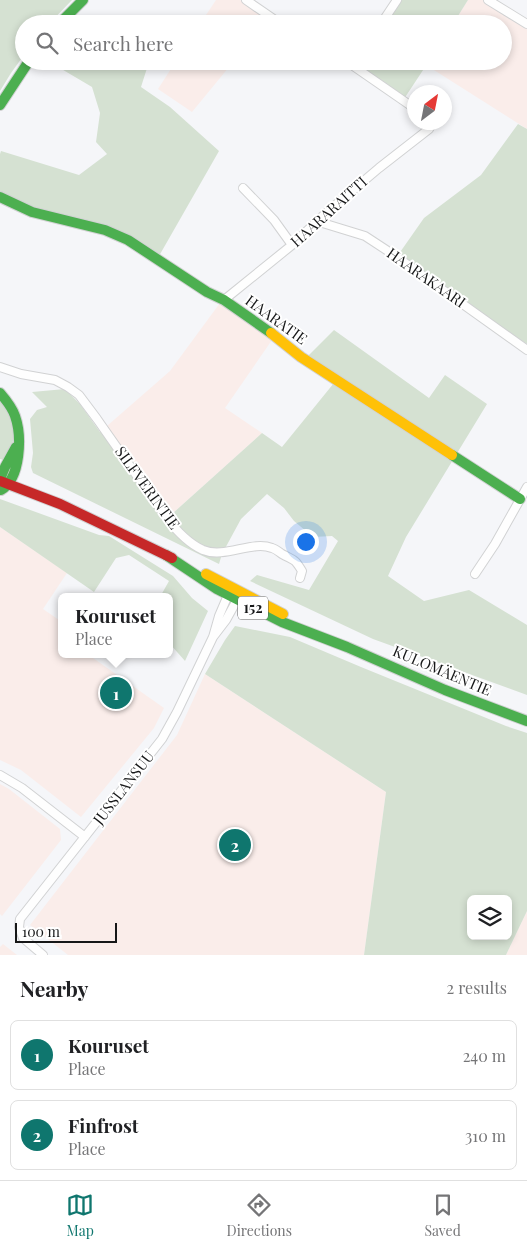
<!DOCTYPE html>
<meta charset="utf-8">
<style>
:root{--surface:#fff;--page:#f6f6f6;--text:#202124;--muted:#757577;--line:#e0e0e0;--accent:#0f766e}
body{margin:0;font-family:"Playfair Display",serif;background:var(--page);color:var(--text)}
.controls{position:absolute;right:15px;bottom:15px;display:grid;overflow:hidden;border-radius:8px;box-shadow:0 2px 8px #0003}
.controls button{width:45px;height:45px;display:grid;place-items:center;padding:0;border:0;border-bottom:1px solid var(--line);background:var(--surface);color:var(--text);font:25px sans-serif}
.compass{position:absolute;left:407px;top:85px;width:45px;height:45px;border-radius:50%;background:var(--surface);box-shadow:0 2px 8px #0003;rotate:32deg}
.scale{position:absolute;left:15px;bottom:12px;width:102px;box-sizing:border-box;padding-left:5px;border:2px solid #161718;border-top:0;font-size:14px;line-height:18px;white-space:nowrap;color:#161718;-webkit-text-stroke:4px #fff;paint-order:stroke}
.you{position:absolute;left:305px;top:541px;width:18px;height:18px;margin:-12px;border:4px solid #fff;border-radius:50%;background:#1a73e8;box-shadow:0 0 0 8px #1a73e833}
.badge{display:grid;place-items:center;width:32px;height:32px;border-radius:50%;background:var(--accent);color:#fff;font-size:16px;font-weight:700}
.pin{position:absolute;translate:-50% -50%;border:2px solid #fff;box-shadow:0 1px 5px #0006}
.popup{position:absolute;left:58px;top:593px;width:115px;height:65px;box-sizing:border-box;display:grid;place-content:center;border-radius:8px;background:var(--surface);filter:drop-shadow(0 1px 4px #0005);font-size:16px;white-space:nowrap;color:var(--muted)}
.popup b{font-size:19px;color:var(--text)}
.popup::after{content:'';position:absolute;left:50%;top:100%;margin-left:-10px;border:10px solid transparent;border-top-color:var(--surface)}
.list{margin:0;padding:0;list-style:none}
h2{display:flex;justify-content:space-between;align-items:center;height:65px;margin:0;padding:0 20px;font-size:21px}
h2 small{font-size:16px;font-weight:400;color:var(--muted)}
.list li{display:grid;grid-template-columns:32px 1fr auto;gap:15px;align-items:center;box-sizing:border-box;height:70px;margin:0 10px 10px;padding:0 10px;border:1px solid var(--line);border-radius:8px}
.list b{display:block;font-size:19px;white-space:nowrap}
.list p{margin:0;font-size:16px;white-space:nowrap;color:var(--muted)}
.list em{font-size:16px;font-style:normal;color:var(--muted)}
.icon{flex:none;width:28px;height:28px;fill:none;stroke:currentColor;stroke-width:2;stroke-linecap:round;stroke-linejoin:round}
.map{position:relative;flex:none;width:527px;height:955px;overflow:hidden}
.search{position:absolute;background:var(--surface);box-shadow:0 2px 8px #0003;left:15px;right:15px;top:15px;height:55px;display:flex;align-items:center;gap:12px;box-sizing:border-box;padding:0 18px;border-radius:28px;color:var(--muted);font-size:19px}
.sheet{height:225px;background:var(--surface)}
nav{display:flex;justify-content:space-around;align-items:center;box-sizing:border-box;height:70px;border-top:1px solid var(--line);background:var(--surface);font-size:14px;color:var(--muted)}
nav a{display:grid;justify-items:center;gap:2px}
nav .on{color:var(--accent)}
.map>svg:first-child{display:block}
.industrial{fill:#faedea}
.green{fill:#d5e1d2;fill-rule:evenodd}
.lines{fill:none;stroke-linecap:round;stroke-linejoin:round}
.street-casing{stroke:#d1d2d3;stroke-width:10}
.fast-casing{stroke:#d1d2d3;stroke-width:12}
.slow-casing{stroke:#d1d2d3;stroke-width:12}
.jam-casing{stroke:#d1d2d3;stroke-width:12}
.street{stroke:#fefefe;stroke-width:8}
.fast{stroke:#4caf50;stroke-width:10}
.slow{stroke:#ffc107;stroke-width:10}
.jam{stroke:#c62828;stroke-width:10}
.labels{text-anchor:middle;stroke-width:4;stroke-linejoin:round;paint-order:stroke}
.shield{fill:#fff;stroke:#5c5d5d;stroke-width:1}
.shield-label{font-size:14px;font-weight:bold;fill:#161718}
.street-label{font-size:15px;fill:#161718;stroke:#fff}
</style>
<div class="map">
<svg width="527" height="955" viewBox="0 0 527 955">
<rect width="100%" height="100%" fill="#f5f6f9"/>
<!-- industrial -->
<path class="industrial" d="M216 0H240L271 19 267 24H200Z
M468 0H486L527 25V129L426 65 429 61H503V24H453Z
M176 61H234L192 112 158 89Z
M220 303 272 340 225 408 262 433 172 514 107 426 170 371Z
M0 527 67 573 43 609 62 622V654H95L93 658 164 708 154 728 81 817 21 770 0 760Z
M205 674 386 792 364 955H68L30 925 177 735Z
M0 784 9 789 60 829 61 840 2 916 0 914Z
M527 911V955H506Z
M3 944 17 955H0V947Z"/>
<!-- green -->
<path class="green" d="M0 0H72L49 24H24V55L11 73 0 91Z
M393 0H468L453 24H377Z
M55 61H101L108 67 117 61H142L148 65 141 87 170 107 219 151 159 256 118 230 34 209 0 192V154L1 151 79 175 107 154 96 142 100 113 92 87 53 64Z
M351 61H429L402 102Z
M518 124 527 129V344L396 258 424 218 481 175Z
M334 330 429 398 445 375 487 404 406 537 388 576 424 601 469 590 527 625V695L373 639 250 581 257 575 309 590 338 541 332 536 313 537 294 521 284 508 267 494 241 519 222 554 219 564 33 473 31 467 33 453 30 419 37 410 47 407 32 392 65 389 80 404 100 432 107 426 172 514 262 433 282 447 338 378 307 357Z
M0 401C4 406 9 412 12 418 17 431 13 450 4 460L0 459Z
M0 499 99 535 109 536 173 576 192 598 208 611 185 661 170 644V597H160L169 581 129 555 116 558 94 592 0 527Z
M235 626 290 637 361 667 506 726 527 733V911L506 955H364L386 792 205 674 225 640ZM471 899H508V936H471Z"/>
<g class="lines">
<!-- street casing -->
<g class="street-casing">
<path id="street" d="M246 0 281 24
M488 0 527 24
M262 24 268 16
M381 24 397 0
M346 61 414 108
M229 62V61
M243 188 274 220 292 245
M316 221 365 236 394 255 527 350
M224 300 292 245 326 213 379 168 429 129 433 122
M0 367 21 374 55 380 68 387 79 395 97 419 165 516C175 529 187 543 203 550 225 559 252 540 272 548 276 549 279 552 282 554 295 561 294 558 302 571L300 578
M475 574 495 544 527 487
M213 637 226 620 237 600V597
M0 775 22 788 85 837
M43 955 23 938 19 927 20 919 162 739 177 712 213 637 219 616 228 595 232 593"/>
</g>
<!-- fast casing -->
<g class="fast-casing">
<path id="fast" d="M59 24 83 0
M0 105 29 61
M0 197 32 212 105 230 128 240 207 292 224 300 271 333
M0 393C6 400 12 407 15 416 22 436 21 478 1 490
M452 455 520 499
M0 479 5 467 16 447
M166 555 217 589 282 622 347 647 445 690 527 721"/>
</g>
<!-- slow casing -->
<g class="slow-casing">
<path id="slow" d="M271 333 301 357 452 455
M206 574 283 614"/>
</g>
<!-- jam casing -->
<g class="jam-casing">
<path id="jam" d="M0 481 60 504 172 558"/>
</g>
<!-- street -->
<use href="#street" class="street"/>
<!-- fast -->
<use href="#fast" class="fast"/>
<!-- slow -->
<use href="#slow" class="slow"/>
<!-- jam -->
<use href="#jam" class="jam"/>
</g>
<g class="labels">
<!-- shield labels -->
<rect class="shield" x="238" y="596.5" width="30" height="23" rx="4"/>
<g class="shield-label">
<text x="253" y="613">152</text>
</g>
<!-- street labels -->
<g class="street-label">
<text transform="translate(329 212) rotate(-42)" y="5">HAARARAITTI</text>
<text transform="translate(426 278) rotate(35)" y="5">HAARAKAARI</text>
<text transform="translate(276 320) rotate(36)" y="5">HAARATIE</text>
<text transform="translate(147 488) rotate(54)" y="5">SILFVERINTIE</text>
<text transform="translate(442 671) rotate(23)" y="5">KULOMÄENTIE</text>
<text transform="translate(124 788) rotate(-52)" y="5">JUSSLANSUU</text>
</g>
</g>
</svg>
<div class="controls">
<button><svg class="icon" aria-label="layers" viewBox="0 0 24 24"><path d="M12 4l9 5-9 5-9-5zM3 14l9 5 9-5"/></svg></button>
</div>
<svg class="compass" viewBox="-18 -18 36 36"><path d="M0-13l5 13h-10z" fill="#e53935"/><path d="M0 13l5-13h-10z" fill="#757577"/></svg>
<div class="scale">100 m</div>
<div class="you"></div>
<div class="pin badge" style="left:116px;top:693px">1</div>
<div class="popup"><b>Kouruset</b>Place</div>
<div class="pin badge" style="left:235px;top:845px">2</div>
<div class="search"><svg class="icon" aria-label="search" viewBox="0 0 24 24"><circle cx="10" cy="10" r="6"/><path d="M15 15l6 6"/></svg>Search here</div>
</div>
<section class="sheet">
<h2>Nearby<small>2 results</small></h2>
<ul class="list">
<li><span class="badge">1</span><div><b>Kouruset</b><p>Place</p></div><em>240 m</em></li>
<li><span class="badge">2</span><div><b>Finfrost</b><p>Place</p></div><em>310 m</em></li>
</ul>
</section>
<nav>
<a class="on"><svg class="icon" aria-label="map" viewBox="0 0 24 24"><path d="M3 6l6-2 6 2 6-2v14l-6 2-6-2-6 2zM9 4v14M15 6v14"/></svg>Map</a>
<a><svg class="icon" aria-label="directions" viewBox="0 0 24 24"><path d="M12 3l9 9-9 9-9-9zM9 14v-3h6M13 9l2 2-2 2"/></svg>Directions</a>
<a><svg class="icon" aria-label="saved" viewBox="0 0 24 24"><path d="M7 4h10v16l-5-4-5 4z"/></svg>Saved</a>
</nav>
